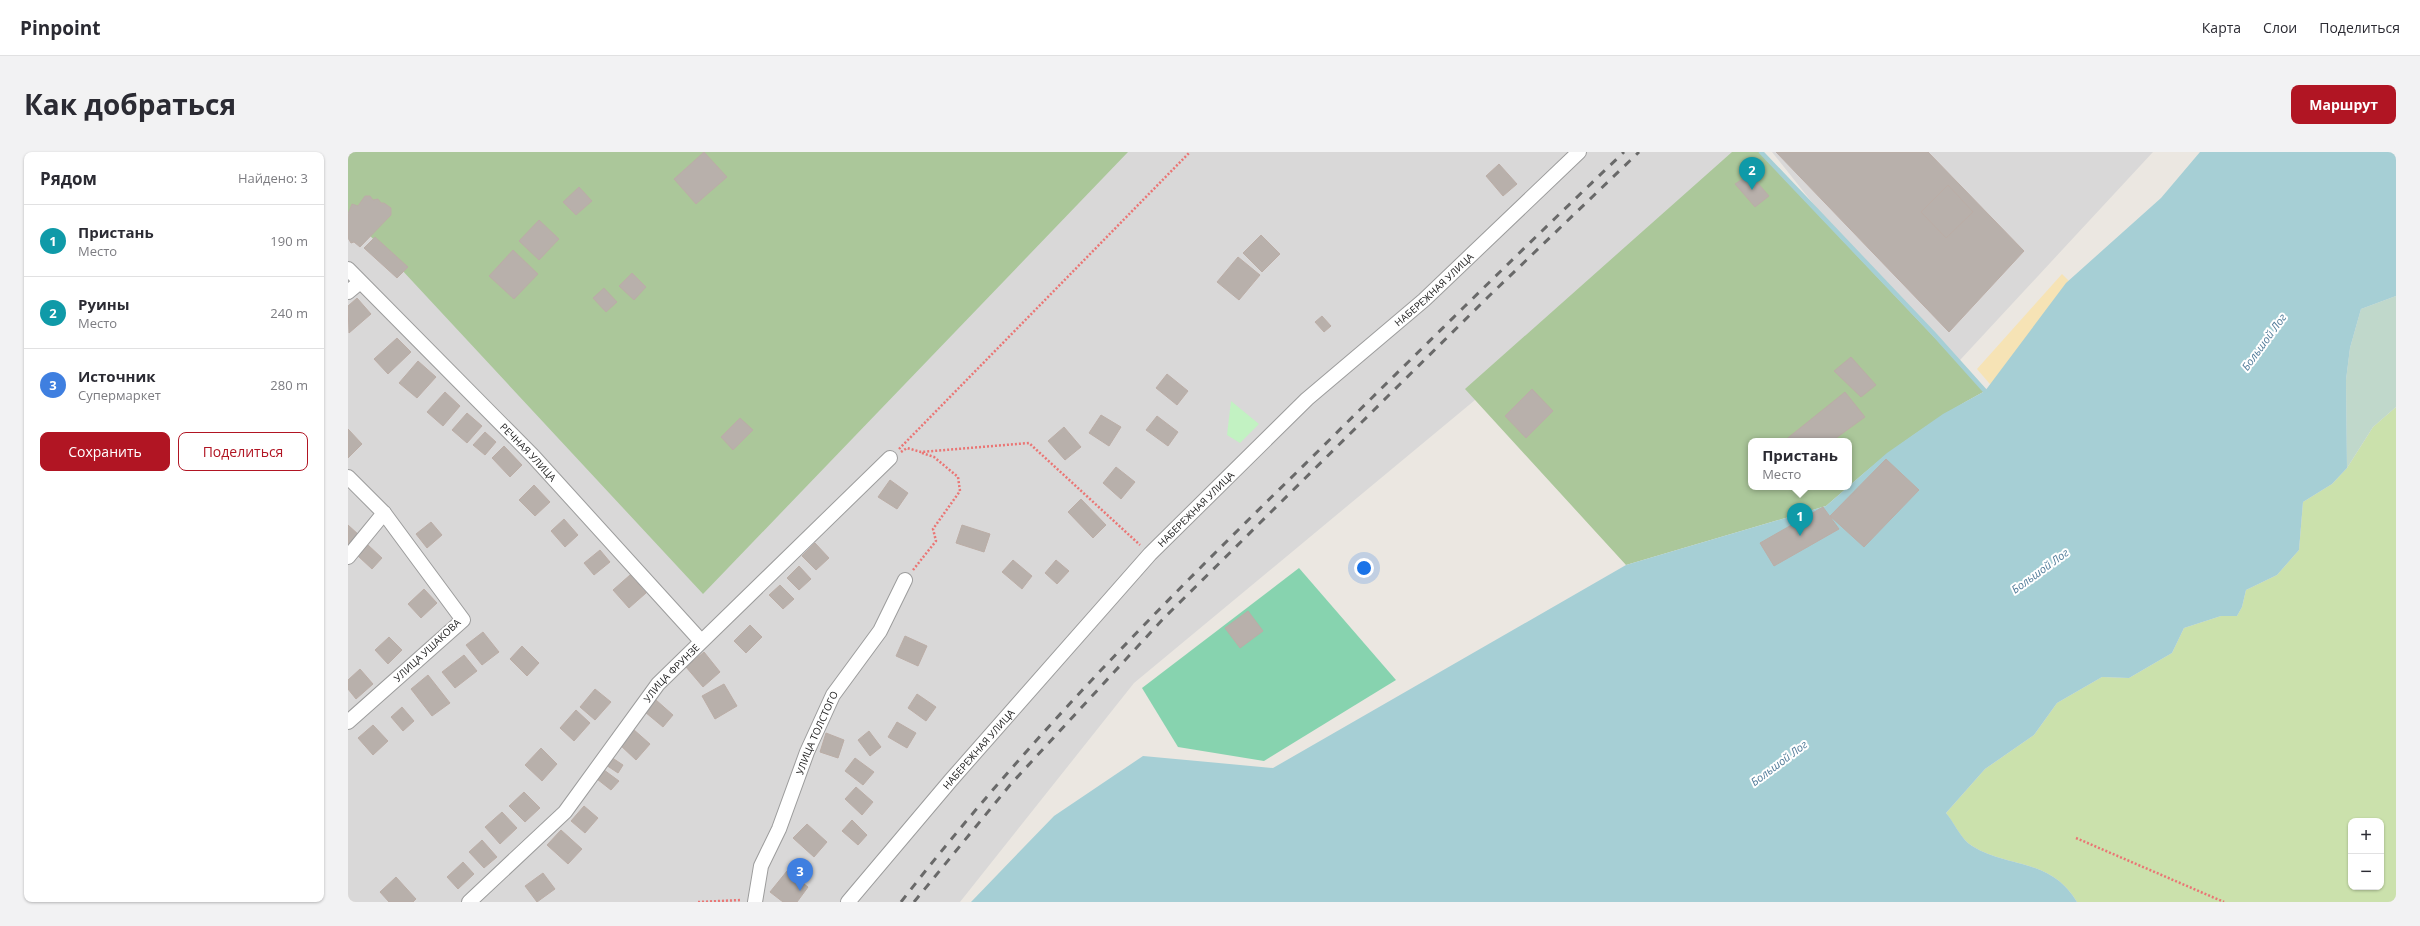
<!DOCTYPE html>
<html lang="ru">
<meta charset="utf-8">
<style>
:root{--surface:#fff;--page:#f2f2f3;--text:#2b2b33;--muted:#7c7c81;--line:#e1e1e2;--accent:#b11523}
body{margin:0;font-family:"Open Sans",sans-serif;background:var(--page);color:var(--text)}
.controls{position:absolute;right:12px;bottom:12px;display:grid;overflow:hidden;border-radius:8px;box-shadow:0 1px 3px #0004}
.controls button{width:36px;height:36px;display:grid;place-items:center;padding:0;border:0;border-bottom:1px solid var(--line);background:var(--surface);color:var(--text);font:20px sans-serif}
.you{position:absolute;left:1016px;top:416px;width:14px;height:14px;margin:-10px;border:3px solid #fff;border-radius:50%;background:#1a73e8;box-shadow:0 0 0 6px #1a73e833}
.badge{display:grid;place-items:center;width:26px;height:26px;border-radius:50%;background:var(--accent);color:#fff;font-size:13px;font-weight:700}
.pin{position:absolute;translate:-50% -33px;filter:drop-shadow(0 1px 2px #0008)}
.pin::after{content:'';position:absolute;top:21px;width:14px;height:12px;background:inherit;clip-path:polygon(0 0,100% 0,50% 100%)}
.popup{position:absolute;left:1400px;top:286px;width:104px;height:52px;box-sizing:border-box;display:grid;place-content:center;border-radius:8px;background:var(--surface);filter:drop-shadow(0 1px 3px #0005);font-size:13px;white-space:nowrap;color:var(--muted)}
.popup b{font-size:15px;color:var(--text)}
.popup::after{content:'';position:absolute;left:50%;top:100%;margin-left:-8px;border:8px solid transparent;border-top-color:var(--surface)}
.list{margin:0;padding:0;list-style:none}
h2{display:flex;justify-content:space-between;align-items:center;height:52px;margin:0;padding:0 16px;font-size:17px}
h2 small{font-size:13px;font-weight:400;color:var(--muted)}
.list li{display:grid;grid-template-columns:26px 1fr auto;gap:12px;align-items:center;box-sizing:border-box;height:72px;padding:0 16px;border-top:1px solid var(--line)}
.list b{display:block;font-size:15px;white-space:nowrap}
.list p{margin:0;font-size:13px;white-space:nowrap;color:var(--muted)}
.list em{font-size:13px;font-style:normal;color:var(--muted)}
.actions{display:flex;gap:8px;padding:12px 16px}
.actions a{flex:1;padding:9px 0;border:1px solid var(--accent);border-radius:8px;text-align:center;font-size:14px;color:var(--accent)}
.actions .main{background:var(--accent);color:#fff}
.map{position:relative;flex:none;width:2048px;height:750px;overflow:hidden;border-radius:8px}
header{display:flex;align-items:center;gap:24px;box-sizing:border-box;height:56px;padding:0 20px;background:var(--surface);border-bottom:1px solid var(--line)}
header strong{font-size:19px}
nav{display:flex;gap:22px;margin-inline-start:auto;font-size:14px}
.intro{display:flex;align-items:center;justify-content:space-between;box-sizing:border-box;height:96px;padding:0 24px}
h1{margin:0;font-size:28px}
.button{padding:10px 18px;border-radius:8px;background:var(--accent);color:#fff;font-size:14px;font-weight:700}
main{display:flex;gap:24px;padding:0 24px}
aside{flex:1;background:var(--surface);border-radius:8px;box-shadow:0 1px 3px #0004}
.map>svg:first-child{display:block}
.residential{fill:#d9d8d8}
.grass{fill:#cbe1ac;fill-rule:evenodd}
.forest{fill:#abc79a}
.wetland{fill:#c0d8cb}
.sand{fill:#f6e3b5}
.park{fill:#c2f2c2}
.pitch{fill:#87d3af}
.water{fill:#a6cfd5}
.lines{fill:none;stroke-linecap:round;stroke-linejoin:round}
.stream{stroke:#a6cfd5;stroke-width:4.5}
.building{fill:#b8b0ab;stroke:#bbada6}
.minor-casing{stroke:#9c9c9c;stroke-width:16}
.path{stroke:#ea7574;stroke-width:2.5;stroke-dasharray:2 2;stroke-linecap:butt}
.minor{stroke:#fff;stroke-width:14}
.rail{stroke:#696969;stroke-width:3;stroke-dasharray:8 8;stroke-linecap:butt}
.labels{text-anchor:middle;stroke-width:4;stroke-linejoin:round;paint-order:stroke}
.street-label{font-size:10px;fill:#1b1b1b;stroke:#fff}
.water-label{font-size:11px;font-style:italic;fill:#507a98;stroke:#fff}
</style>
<header>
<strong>Pinpoint</strong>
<nav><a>Карта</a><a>Слои</a><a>Поделиться</a></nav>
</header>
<div class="intro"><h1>Как добраться</h1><a class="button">Маршрут</a></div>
<main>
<aside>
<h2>Рядом<small>Найдено: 3</small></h2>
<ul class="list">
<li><span class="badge" style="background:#0f9aa8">1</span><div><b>Пристань</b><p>Место</p></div><em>190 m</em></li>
<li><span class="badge" style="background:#0f9aa8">2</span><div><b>Руины</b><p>Место</p></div><em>240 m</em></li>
<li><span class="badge" style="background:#3f7fe0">3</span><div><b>Источник</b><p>Супермаркет</p></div><em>280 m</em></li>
</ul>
<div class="actions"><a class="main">Сохранить</a><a>Поделиться</a></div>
</aside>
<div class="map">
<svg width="2048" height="750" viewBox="0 0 2048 750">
<rect width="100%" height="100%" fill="#ebe7e1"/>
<!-- residential -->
<path class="residential" d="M0 0H1406L1168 214 786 531 612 750H0Z
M1424 0H1805L1600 221Z"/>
<!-- grass -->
<path class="grass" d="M2048 255V750H1729C1702 704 1655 717 1620 691 1612 684 1605 670 1598 661L1637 617 1686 583 1709 551 1754 525 1781 526 1824 501 1836 476 1873 464H1889L1894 455 1898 438 1929 423 1951 398 1955 350 1984 332 1999 316 2025 275ZM2003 669H2033V735H2003Z"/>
<!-- forest -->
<path class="forest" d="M0 0H780L355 442 0 60Z
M1384 0H1411L1637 239C1587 266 1543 297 1501 334V289H1403V335H1500L1478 354 1278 413 1117 237Z"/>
<!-- wetland -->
<path class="wetland" d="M2048 144V255L2025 275 1999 316 1998 228 2002 196 2013 157Z"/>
<!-- sand -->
<path class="sand" d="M1714 122 1734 142 1653 245 1629 217Z"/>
<!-- park -->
<path class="park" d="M883 249 911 272 892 291 879 283Z"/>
<!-- pitch -->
<path class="pitch" d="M951 416 1048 528 916 609 830 595 794 536Z"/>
<!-- water -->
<path class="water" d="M1852 0H2048V144L2013 157 2002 196 1998 228 1999 316 1984 332 1955 350 1951 398 1929 423 1898 438 1894 455 1889 464H1873L1836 476 1824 501 1781 526 1754 525 1709 551 1686 583 1637 617 1598 661C1605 669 1612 684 1620 691 1655 717 1702 704 1729 750H623L706 664 795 604 925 616 1278 413 1478 354 1539 301 1595 262 1637 239 1718 131 1813 46Z"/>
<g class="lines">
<!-- stream -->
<path class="stream" d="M1413 0 1585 181 1637 239"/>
</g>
<!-- building -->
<path class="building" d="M356 0 379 25 348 52 326 27Z
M1428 0H1580L1676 99 1601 180Z
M1151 12 1169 32 1155 44 1138 24Z
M1402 22 1421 44 1407 55 1387 32Z
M1600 33 1625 60 1598 86 1573 60Z
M231 35 244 49 228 63 215 50Z
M17 44H22L25 48 30 47 33 51H36L43 56V63L12 95 6 90 3 91 0 86V62L4 52 10 54Z
M191 68 211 87 191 108 171 89Z
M913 83 932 102 914 120 895 101Z
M27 85 60 115 49 126 16 96Z
M165 98 190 122 166 147 141 124Z
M890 105 912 123 891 148 869 130Z
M284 121 298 135 286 148 271 134Z
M256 136 269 150 258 160 245 146Z
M9 146 23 162 1 181 0 154Z
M974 164 983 174 976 180 967 170Z
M49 186 63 200 40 222 26 207Z
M1503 205 1528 233 1513 245 1486 219Z
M70 209 88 225 69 246 51 231Z
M819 222 840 239 829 253 808 236Z
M1184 237 1205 259 1178 286 1157 264Z
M97 240 112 254 95 274 79 260Z
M1497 240 1517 265 1484 289H1436Z
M119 261 134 274 119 291 104 278Z
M753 263 773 275 761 294 741 281Z
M809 264 830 280 820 294 798 278Z
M392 266 405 278 385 298 373 285Z
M716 275 733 295 717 308 700 289Z
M0 277 14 292 0 306Z
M137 280 148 290 137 303 125 293Z
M156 294 174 313 162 325 144 306Z
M1538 307 1571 338 1516 395 1482 364Z
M768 315 787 330 773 347 755 331Z
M542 328 560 341 549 357 530 345Z
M186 333 202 350 187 364 171 348Z
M733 347 758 373 745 386 720 360Z
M1475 355 1491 377 1426 414 1412 391Z
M216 367 230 383 217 395 203 379Z
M83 370 94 383 79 396 68 382Z
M0 373 11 383 0 395Z
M614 373 642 382 636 400 608 391Z
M467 391 481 406 468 418 454 404Z
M20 393 34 406 24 417 10 404Z
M252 398 262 410 246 423 236 411Z
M665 408 684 424 674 437 654 420Z
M708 408 721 419 709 432 697 421Z
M451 414 463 427 451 438 439 426Z
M282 423 298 441 281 456 265 438Z
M432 433 446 447 435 457 421 443Z
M76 437 89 451 73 466 60 452Z
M900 459 915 479 892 496 877 476Z
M402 473 414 485 398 501 386 489Z
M135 480 151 500 134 513 118 493Z
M557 484 579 494 570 514 548 504Z
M41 485 54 498 40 512 27 498Z
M174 494 191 511 179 524 162 507Z
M356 500 372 520 355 535 338 515Z
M116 503 129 519 107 536 94 520Z
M12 517 25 532 8 547 0 537V528Z
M80 523 102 551 84 564 63 537Z
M376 532 389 554 367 567 354 544Z
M247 537 263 550 247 568 232 555Z
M569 542 588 555 578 569 560 556Z
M308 548 325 563 315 575 297 560Z
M54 555 66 569 55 579 43 565Z
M228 558 242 571 226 589 212 576Z
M549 570 568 581 559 596 540 585Z
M25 573 40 589 25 603 10 586Z
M285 577 302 592 288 608 271 592Z
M521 579 533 595 522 604 510 588Z
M478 581 496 588 490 606 472 600Z
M193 596 209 612 194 629 177 613Z
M263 605 275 613 270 621 258 613Z
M507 606 526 620 515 633 497 619Z
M256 618 271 629 263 638 249 627Z
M508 635 525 650 514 663 497 647Z
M176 640 192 656 177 670 161 654Z
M236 654 250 666 237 681 223 669Z
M154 660 169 676 152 692 137 675Z
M504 668 519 683 510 693 494 679Z
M459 672 479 690 466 705 445 686Z
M213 678 234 697 220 712 199 693Z
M134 688 149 705 136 716 121 700Z
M115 710 126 722 110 737 99 725Z
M439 719 460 735 449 750H435L422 740Z
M195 721 207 737 189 750 177 734Z
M48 725 68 747 65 750H41L32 740Z"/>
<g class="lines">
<!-- minor casing -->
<g class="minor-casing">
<g id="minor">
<path id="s1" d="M0 117 185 304 353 489"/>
<path d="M0 140 12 130"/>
<path d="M0 325 36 361 115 468 0 570"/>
<path d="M0 405 36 361"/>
<path id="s2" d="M121 750 217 660 310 532 542 306"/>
<path id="s3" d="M407 750 413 714 431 677 459 600 485 543 532 479 557 428"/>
<path id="s4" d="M500 750 603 628 802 402 959 247 1076 148 1231 0"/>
</g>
</g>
<!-- path -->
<path class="path" d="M551 297 842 0
M553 300 559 296 573 300 681 291 792 393
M565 418 588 389 585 377 612 339 610 325 586 305 574 301
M1728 686 1876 750
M350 750 393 748"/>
<!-- minor -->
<use href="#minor" class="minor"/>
<!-- rail -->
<path class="rail" d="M553 750C674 594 809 457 950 319 1058 212 1166 105 1276 0
M566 750 662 633 815 467 1140 145 1291 0"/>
</g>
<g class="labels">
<!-- street labels -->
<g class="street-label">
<text dy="4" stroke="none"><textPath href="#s4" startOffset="849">НАБЕРЕЖНАЯ УЛИЦА</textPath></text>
<text dy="4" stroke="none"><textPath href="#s1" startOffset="257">РЕЧНАЯ УЛИЦА</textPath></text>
<text dy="4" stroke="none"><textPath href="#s4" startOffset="525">НАБЕРЕЖНАЯ УЛИЦА</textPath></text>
<text transform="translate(79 498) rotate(-43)" y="4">УЛИЦА УШАКОВА</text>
<text dy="4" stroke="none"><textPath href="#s2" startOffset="307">УЛИЦА ФРУНЗЕ</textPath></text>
<text dy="4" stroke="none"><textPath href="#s3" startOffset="181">УЛИЦА ТОЛСТОГО</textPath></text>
<text dy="4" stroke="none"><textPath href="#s4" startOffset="201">НАБЕРЕЖНАЯ УЛИЦА</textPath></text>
</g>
<!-- water labels -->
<g class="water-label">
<text transform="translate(1916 190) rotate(-54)" y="4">Большой Лог</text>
<text transform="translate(1692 419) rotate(-36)" y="4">Большой Лог</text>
<text transform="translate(1431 611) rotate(-37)" y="4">Большой Лог</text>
</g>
</g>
</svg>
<div class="controls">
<button>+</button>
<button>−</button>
</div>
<div class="you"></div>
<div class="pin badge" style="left:1452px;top:384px;background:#0f9aa8">1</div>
<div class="popup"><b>Пристань</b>Место</div>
<div class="pin badge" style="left:1404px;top:38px;background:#0f9aa8">2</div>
<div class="pin badge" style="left:452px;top:739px;background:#3f7fe0">3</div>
</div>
</main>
